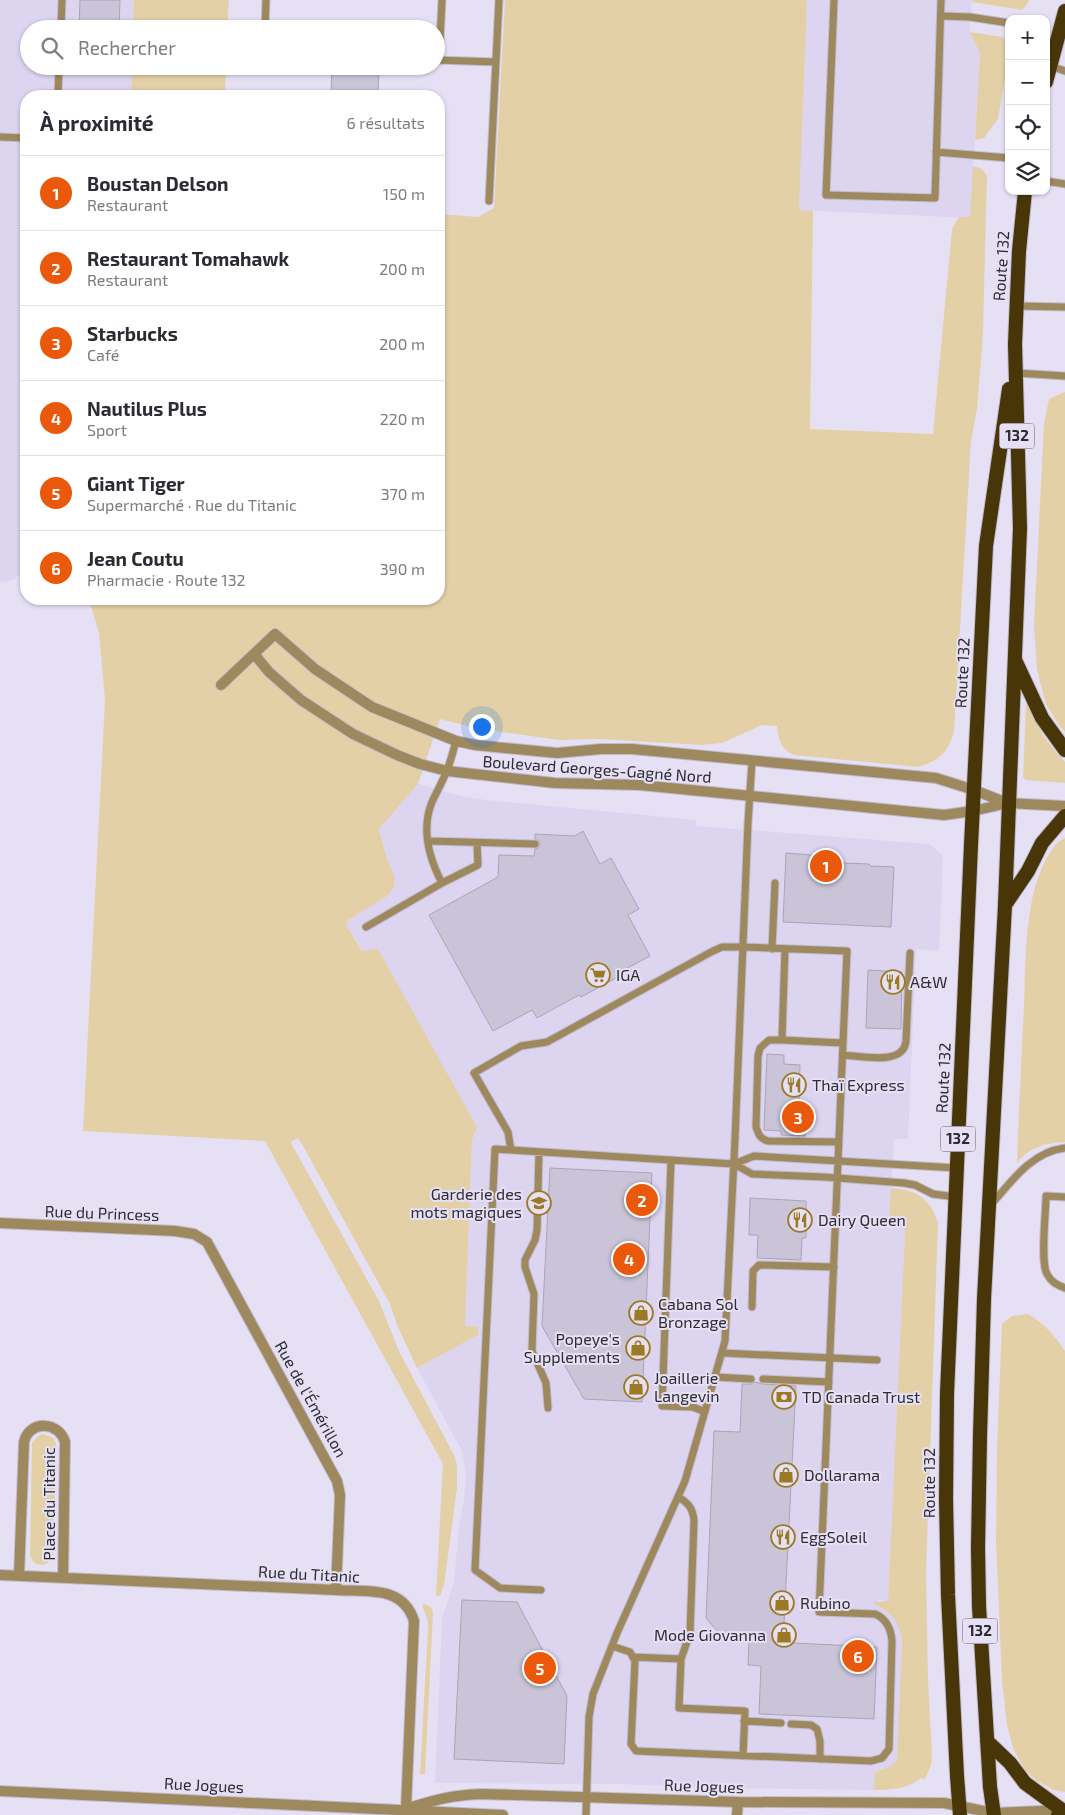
<!DOCTYPE html>
<html lang="fr">
<meta charset="utf-8">
<style>
:root{--surface:#fff;--page:#f2f2f3;--text:#2b2b33;--muted:#7c7c81;--line:#e1e1e2;--accent:#ea580c}
body{margin:0;font-family:"Exo 2",sans-serif;background:var(--page);color:var(--text)}
.controls{position:absolute;right:15px;top:15px;display:grid;overflow:hidden;border-radius:10px;box-shadow:0 1px 4px #0004}
.controls button{width:45px;height:45px;display:grid;place-items:center;padding:0;border:0;border-bottom:1px solid var(--line);background:var(--surface);color:var(--text);font:25px sans-serif}
.you{position:absolute;left:481px;top:726px;width:18px;height:18px;margin:-12px;border:4px solid #fff;border-radius:50%;background:#1a73e8;box-shadow:0 0 0 8px #1a73e833}
.badge{display:grid;place-items:center;width:32px;height:32px;border-radius:50%;background:var(--accent);color:#fff;font-size:16px;font-weight:700}
.pin{position:absolute;translate:-50% -50%;border:2px solid #fff;box-shadow:0 1px 5px #0006}
.list{margin:0;padding:0;list-style:none}
h2{display:flex;justify-content:space-between;align-items:center;height:65px;margin:0;padding:0 20px;font-size:21px}
h2 small{font-size:16px;font-weight:400;color:var(--muted)}
.list li{display:grid;grid-template-columns:32px 1fr auto;gap:15px;align-items:center;box-sizing:border-box;height:75px;padding:0 20px;border-top:1px solid var(--line)}
.list b{display:block;font-size:19px;white-space:nowrap}
.list p{margin:0;font-size:16px;white-space:nowrap;color:var(--muted)}
.list em{font-size:16px;font-style:normal;color:var(--muted)}
.icon{flex:none;width:28px;height:28px;fill:none;stroke:currentColor;stroke-width:2;stroke-linecap:round;stroke-linejoin:round}
.map{position:relative;flex:none;width:1065px;height:1815px;overflow:hidden}
.search{position:absolute;background:var(--surface);box-shadow:0 1px 4px #0004;left:20px;top:20px;width:425px;height:55px;display:flex;align-items:center;gap:12px;box-sizing:border-box;padding:0 18px;border-radius:28px;color:var(--muted);font-size:19px}
.panel{position:absolute;background:var(--surface);box-shadow:0 1px 4px #0004;left:20px;top:90px;width:425px;height:515px;border-radius:20px}
.map>svg:first-child{display:block}
.built{fill:#ddd4f0}
.green{fill:#e4d0a6}
.building{fill:#cac4d8;stroke:#aba4b8}
.lines{fill:none;stroke-linecap:round;stroke-linejoin:round}
.service-casing{stroke:#c1bcce;stroke-width:9}
.minor-casing{stroke:#c1bcce;stroke-width:12}
.tertiary-casing{stroke:#c1bcce;stroke-width:12}
.trunk-casing{stroke:#c1bcce;stroke-width:16}
.service{stroke:#9e895e;stroke-width:7}
.minor{stroke:#9e895e;stroke-width:10}
.tertiary{stroke:#9e895e;stroke-width:10}
.trunk{stroke:#483608;stroke-width:14}
.labels{text-anchor:middle;stroke-width:4;stroke-linejoin:round;paint-order:stroke}
.shield{fill:#e6e0f5;stroke:#65616d;stroke-width:1}
.shield-label{font-size:15px;font-weight:bold;fill:#2e2b33}
.street-label{font-size:16px;fill:#2e2b33;stroke:#e6e0f5}
.poi-label{font-size:16px;fill:#2e2b33;stroke:#e6e0f5;text-anchor:start}
</style>
<div class="map">
<svg width="1065" height="1815" viewBox="0 0 1065 1815">
<rect width="100%" height="100%" fill="#e6e0f5"/>
<!-- built -->
<path class="built" d="M0 0H134L133 29H29V66H132L131 96H26V571L12 580 0 582Z
M807 0H972L970 31 980 53 970 218 799 210Z
M418 784 462 796 486 800 696 820V826L929 844 943 855 939 951 916 949 908 1139H894L889 1221 905 1223V1233L888 1601 877 1600 879 1607 887 1611 895 1618 900 1628 902 1641 897 1759 893 1765 888 1769 877 1771 875 1773 874 1790 712 1788 619 1784 435 1783 442 1618 454 1583 459 1525 464 1500 466 1475 462 1451 417 1368 478 1335V1327L465 1326 472 1140 477 1127 346 925 348 920 359 912 394 878 386 856 379 829Z"/>
<!-- green -->
<path class="green" d="M134 0H229L227 29H133Z
M505 0H807L799 210 813 211 810 429 933 434 952 229 959 217H970L973 166 982 169 987 176 983 333 977 409 971 441 954 732C947 754 940 760 918 767L794 755C781 749 778 740 777 726L762 725 722 743 703 745 598 739 559 740 475 728 440 719 418 784 379 829 386 856 395 878 393 889 387 896 348 920 346 925 362 951 378 949 477 1127 472 1140 465 1326 478 1327V1335L417 1368 397 1325 390 1304 302 1144 298 1138 292 1141 291 1143 379 1301 399 1351 455 1457 457 1467V1488L444 1585 440 1596H436L443 1464 265 1141 83 1131 105 700 99 633 91 606 80 599H439V214L478 217 494 208Z
M972 0H1029L1027 5 1022 10 972 2Z
M970 32 1002 37 1009 42V56L998 119 984 138 975 140 980 53Z
M132 66H226L225 96H131Z
M1065 392V732L1059 725 1046 704 1037 670 1034 625 1044 424 1049 399Z
M1028 702C1034 724 1048 745 1065 762V783L1026 780 1023 777 1026 703Z
M1065 838V1142C1046 1143 1029 1147 1017 1163 1019 1111 1021 1059 1024 1007 1025 972 1025 935 1032 900 1035 884 1048 844 1065 838Z
M891 1188C916 1190 931 1198 938 1223L926 1572 928 1679 932 1755 931 1765 925 1779 921 1778C908 1789 890 1790 874 1790L875 1773C884 1766 890 1771 897 1759L902 1641C898 1618 893 1616 875 1604L874 1602 888 1601 905 1233V1223L889 1222Z
M1028 1314C1044 1323 1055 1336 1065 1351V1792L1054 1790 1037 1781 1024 1769 1013 1748 1007 1725 1002 1681 996 1541 997 1448 1002 1324 1012 1316Z
M43 1434 53 1438 56 1443 53 1555 51 1560C43 1568 33 1566 30 1555L32 1443 38 1436Z
M425 1604 432 1608 433 1613 425 1774H420L428 1628V1621L422 1605Z"/>
<!-- building -->
<path class="building" d="M80 0H120L119 29H79Z
M332 68 379 70 378 94 331 92Z
M583 831 600 864 611 858 639 909 628 915 650 956 616 974 618 977 581 997 579 995 537 1018 532 1010 493 1031 429 915 498 877 499 855 534 856 535 849 538 848 540 845 539 841 535 839V834L575 836Z
M786 853 811 855 815 858 837 859 843 863 869 864 871 866 894 867 891 927 783 922Z
M868 970 902 972 901 1029 866 1028Z
M767 1054 784 1055V1064L800 1065 799 1109H807L805 1136 781 1135V1131L764 1130Z
M550 1168 652 1173 642 1402 584 1399 542 1326Z
M750 1198 806 1201V1238H802L801 1260 757 1258 758 1235H749Z
M755 1382 763 1384 796 1386 784 1623 794 1643 877 1647 874 1719 759 1714 761 1666 748 1665 749 1641 725 1640 706 1618 714 1431 740 1432 742 1384H751Z
M462 1600 517 1602 567 1696 564 1764 454 1759Z"/>
<g class="lines">
<!-- service casing -->
<g class="service-casing">
<path id="service" d="M834 0 826 195 935 198 941 0
M941 16 970 17 1009 23
M61 29 62 0
M265 29 266 0
M436 60 496 62
M439 60 442 0
M1050 66 1065 71
M58 96 59 66
M0 137 26 138
M936 152 1009 158
M1046 181 1065 184
M489 201 499 0
M1016 306 1065 307
M1015 373 1065 376
M428 841 535 844
M442 883 478 865 477 843
M366 927 442 883C429 858 421 829 432 802 437 791 443 781 447 770 451 761 453 751 456 741
M772 949 775 883
M782 1040H769L760 1048 758 1056 756 1127C759 1135 760 1139 768 1141L839 1142
M843 1043 847 951 743 947H722L711 952 547 1042 521 1046 474 1073 508 1132 511 1150 734 1164 754 1156 957 1168
M843 1055C861 1056 904 1066 906 1041L910 953
M511 1150 495 1149 475 1570 500 1588 541 1590
M539 1152 537 1230 535 1240 525 1260V1267L534 1294 532 1351 546 1383 548 1408
M671 1160 662 1406 693 1407 705 1412
M734 1164 752 1174 824 1177 904 1183 915 1185 933 1194 956 1197
M1065 1197 1046 1196C1046 1212 1040 1262 1047 1274 1051 1282 1057 1285 1065 1288
M990 1206C1011 1182 1031 1152 1065 1148
M752 1307 753 1271 759 1265 834 1267
M722 1353 877 1360
M715 1377 751 1379
M763 1379 829 1382
M612 1646 630 1652 635 1661 631 1744 636 1751 871 1761 882 1758 889 1749 892 1641C891 1629 887 1619 875 1614L819 1612 843 1043 782 1040 785 949
M633 1657 681 1659 690 1633 694 1521C693 1509 689 1503 678 1497
M681 1659 679 1708 745 1711 743 1756
M744 1721 781 1723
M791 1724 811 1725 817 1729 820 1741V1759
M586 1815 589 1717 593 1694 617 1633 685 1481 725 1341 735 1139 748 823 752 761"/>
</g>
<!-- minor casing -->
<g class="minor-casing">
<path id="minor" d="M254 654 269 672 301 700 353 734 397 755 420 764 447 771 555 783 640 785 944 815 973 811
M221 685 275 634 315 669 372 707 456 741 475 745 557 753 601 749H632L936 778 974 790
M0 1223 175 1231 194 1234 207 1242 337 1481 340 1495 336 1590
M0 1575 336 1590C366 1592 403 1585 414 1621L406 1809
M19 1576 24 1442C29 1420 59 1421 65 1442L63 1578
M993 1813 1064 1810
M737 1815 738 1802"/>
</g>
<!-- tertiary casing -->
<g class="tertiary-casing">
<path id="tertiary" d="M974 790 1007 803
M973 811 1008 803 1065 806
M0 1791 503 1815
M406 1809C434 1800 452 1795 482 1794L738 1802 944 1803 993 1813"/>
</g>
<!-- trunk casing -->
<g class="trunk-casing">
<path id="trunk" d="M1046 82 1065 11
M1015 660 1042 718 1065 750
M1005 905 1028 871 1042 843 1065 816
M987 1741 1010 1763 1025 1783 1062 1810 1058 1815
M960 1815 957 1776 948 1595 946 1499 947 1394 971 845 986 546 1009 389
M994 1815 990 1787 979 1606 978 1548 980 1436 984 1299 1005 905 1020 528 1015 344 1019 251 1025 191"/>
</g>
<!-- service -->
<use href="#service" class="service"/>
<!-- minor -->
<use href="#minor" class="minor"/>
<!-- tertiary -->
<use href="#tertiary" class="tertiary"/>
<!-- trunk -->
<use href="#trunk" class="trunk"/>
</g>
<!-- icons -->
<defs>
<g id="supermarket-ring" transform="scale(1.25)"><circle r="9.5" fill="#e6e0f5" stroke="#9c7924" stroke-width="1.5"/><path d="M-6-5.5h2.5l.6 2H6L4.5 2H-2.5L-4.4-4H-6ZM-1.5 3.2a1.3 1.3 0 1 0 .1 0ZM3 3.2a1.3 1.3 0 1 0 .1 0Z" fill="#9c7924"/></g>
<g id="restaurant-ring" transform="scale(1.25)"><circle r="9.5" fill="#e6e0f5" stroke="#9c7924" stroke-width="1.5"/><path d="M-5-6h1v4h1v-4h1v4h1v-4h1v5L-1.5 .5V6h-2V.5L-5-1ZM5-6V6H3V1.5H1.5Q1.5-4 5-6Z" fill="#9c7924"/></g>
<g id="school-ring" transform="scale(1.25)"><circle r="9.5" fill="#e6e0f5" stroke="#9c7924" stroke-width="1.5"/><path d="M0-5L7-2L0 1L-7-2ZM-4 1L0 2.5L4 1V4Q0 6-4 4Z" fill="#9c7924"/></g>
<g id="shop-ring" transform="scale(1.25)"><circle r="9.5" fill="#e6e0f5" stroke="#9c7924" stroke-width="1.5"/><path d="M-5-2.5h2.3a2.7 3.5 0 0 1 5.4 0H5L5.5 6h-11ZM-1.5-2.5h3a1.5 2.3 0 0 0-3 0Z" fill="#9c7924"/></g>
<g id="bank-ring" transform="scale(1.25)"><circle r="9.5" fill="#e6e0f5" stroke="#9c7924" stroke-width="1.5"/><path d="M-6-4H6V4H-6ZM0-2.3a2.3 2.3 0 1 0 0 4.6a2.3 2.3 0 1 0 0-4.6Z" fill="#9c7924"/></g>
</defs>
<g fill-rule="evenodd">
<use href="#supermarket-ring" x="598" y="975"/>
<use href="#restaurant-ring" x="893" y="982"/>
<use href="#restaurant-ring" x="794" y="1085"/>
<use href="#school-ring" x="539" y="1203"/>
<use href="#restaurant-ring" x="800" y="1220"/>
<use href="#shop-ring" x="641" y="1313"/>
<use href="#shop-ring" x="638" y="1348"/>
<use href="#shop-ring" x="636" y="1387"/>
<use href="#bank-ring" x="784" y="1397"/>
<use href="#shop-ring" x="786" y="1475"/>
<use href="#restaurant-ring" x="783" y="1537"/>
<use href="#shop-ring" x="782" y="1603"/>
<use href="#shop-ring" x="784" y="1635"/>
</g>
<g class="labels">
<!-- shield labels -->
<g class="shield">
<rect x="999.5" y="423.5" width="35" height="25" rx="4"/>
<rect x="940.5" y="1126.5" width="35" height="25" rx="4"/>
<rect x="962.5" y="1618.5" width="35" height="25" rx="4"/>
</g>
<g class="shield-label">
<text x="1017" y="441">132</text>
<text x="958" y="1144">132</text>
<text x="980" y="1636">132</text>
</g>
<!-- street labels -->
<g class="street-label">
<text transform="translate(1001 266) rotate(-86)" y="6">Route 132</text>
<text transform="translate(962 673) rotate(-87)" y="6">Route 132</text>
<text transform="translate(597 769) rotate(4)" y="6">Boulevard Georges-Gagné Nord</text>
<text transform="translate(943 1078) rotate(-87)" y="6">Route 132</text>
<text transform="translate(102 1213) rotate(2)" y="6">Rue du Princess</text>
<text transform="translate(311 1399) rotate(61)" y="6">Rue de l'Émérillon</text>
<text transform="translate(929 1483) rotate(-90)" y="6">Route 132</text>
<text transform="translate(49 1504) rotate(-90)" y="6">Place du Titanic</text>
<text transform="translate(309 1574) rotate(3)" y="6">Rue du Titanic</text>
<text transform="translate(204 1785) rotate(3)" y="6">Rue Jogues</text>
<text transform="translate(704 1786) rotate(2)" y="6">Rue Jogues</text>
</g>
<!-- poi labels -->
<g class="poi-label">
<text x="616" y="981">IGA</text>
<text x="910" y="988">A&amp;W</text>
<text x="812" y="1091">Thaï Express</text>
<text x="522" y="1200" text-anchor="end">Garderie des<tspan x="522" dy="18">mots magiques</tspan></text>
<text x="818" y="1226">Dairy Queen</text>
<text x="658" y="1310">Cabana Sol<tspan x="658" dy="18">Bronzage</tspan></text>
<text x="620" y="1345" text-anchor="end">Popeye's<tspan x="620" dy="18">Supplements</tspan></text>
<text x="654" y="1384">Joaillerie<tspan x="654" dy="18">Langevin</tspan></text>
<text x="802" y="1403">TD Canada Trust</text>
<text x="804" y="1481">Dollarama</text>
<text x="800" y="1543">EggSoleil</text>
<text x="800" y="1609">Rubino</text>
<text x="766" y="1641" text-anchor="end">Mode Giovanna</text>
</g>
</g>
</svg>
<div class="controls">
<button>+</button>
<button>−</button>
<button><svg class="icon" aria-label="locate" viewBox="0 0 24 24"><circle cx="12" cy="12" r="6"/><path d="M12 2v4M12 18v4M2 12h4M18 12h4"/></svg></button>
<button><svg class="icon" aria-label="layers" viewBox="0 0 24 24"><path d="M12 4l9 5-9 5-9-5zM3 14l9 5 9-5"/></svg></button>
</div>
<div class="you"></div>
<div class="pin badge" style="left:826px;top:866px">1</div>
<div class="pin badge" style="left:642px;top:1200px">2</div>
<div class="pin badge" style="left:798px;top:1117px">3</div>
<div class="pin badge" style="left:629px;top:1259px">4</div>
<div class="pin badge" style="left:540px;top:1668px">5</div>
<div class="pin badge" style="left:858px;top:1656px">6</div>
<div class="search"><svg class="icon" aria-label="search" viewBox="0 0 24 24"><circle cx="10" cy="10" r="6"/><path d="M15 15l6 6"/></svg>Rechercher</div>
<section class="panel">
<h2>À proximité<small>6 résultats</small></h2>
<ul class="list">
<li><span class="badge">1</span><div><b>Boustan Delson</b><p>Restaurant</p></div><em>150 m</em></li>
<li><span class="badge">2</span><div><b>Restaurant Tomahawk</b><p>Restaurant</p></div><em>200 m</em></li>
<li><span class="badge">3</span><div><b>Starbucks</b><p>Café</p></div><em>200 m</em></li>
<li><span class="badge">4</span><div><b>Nautilus Plus</b><p>Sport</p></div><em>220 m</em></li>
<li><span class="badge">5</span><div><b>Giant Tiger</b><p>Supermarché · Rue du Titanic</p></div><em>370 m</em></li>
<li><span class="badge">6</span><div><b>Jean Coutu</b><p>Pharmacie · Route 132</p></div><em>390 m</em></li>
</ul>
</section>
</div>
